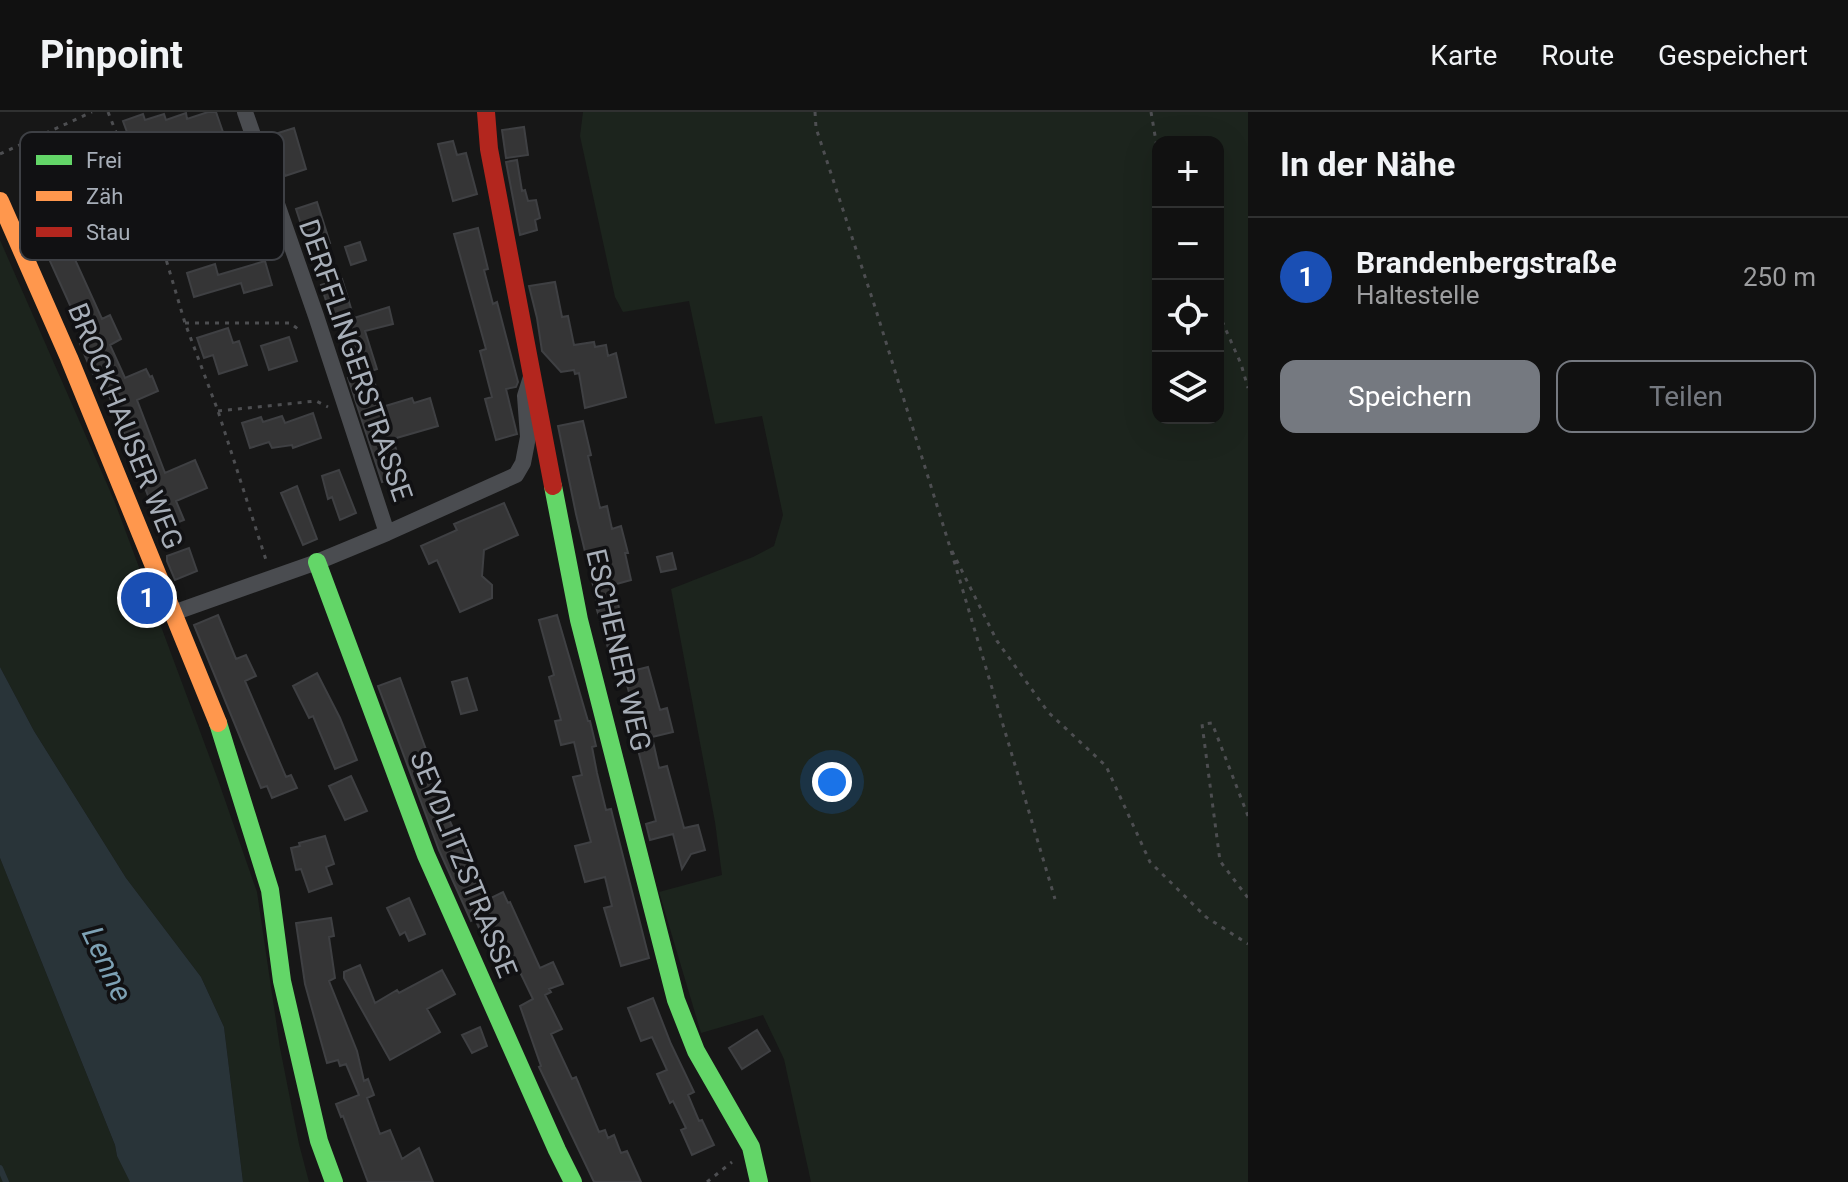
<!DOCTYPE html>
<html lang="de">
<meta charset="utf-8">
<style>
:root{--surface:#111;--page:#1a1a1a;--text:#f1f3f6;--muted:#9c9d9f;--line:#303131;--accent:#757980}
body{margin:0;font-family:Roboto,sans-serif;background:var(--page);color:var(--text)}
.controls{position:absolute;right:24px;top:24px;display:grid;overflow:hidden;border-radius:16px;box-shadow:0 8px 32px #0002}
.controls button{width:72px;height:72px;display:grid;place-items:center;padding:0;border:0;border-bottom:2px solid var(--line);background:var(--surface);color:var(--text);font:40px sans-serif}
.you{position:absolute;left:832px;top:670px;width:28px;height:28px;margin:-20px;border:6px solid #fff;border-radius:50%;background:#1a73e8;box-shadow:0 0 0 12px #1a73e833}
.badge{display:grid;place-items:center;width:52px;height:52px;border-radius:50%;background:var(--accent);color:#fff;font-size:26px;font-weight:700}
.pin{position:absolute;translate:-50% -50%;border:4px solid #fff;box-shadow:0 2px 8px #0006}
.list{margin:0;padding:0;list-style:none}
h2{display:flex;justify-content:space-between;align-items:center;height:104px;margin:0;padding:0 32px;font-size:34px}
h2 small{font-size:26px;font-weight:400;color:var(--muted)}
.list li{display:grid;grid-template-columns:52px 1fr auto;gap:24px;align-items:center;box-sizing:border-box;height:120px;padding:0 32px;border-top:2px solid var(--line)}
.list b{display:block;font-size:30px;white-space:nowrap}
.list p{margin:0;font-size:26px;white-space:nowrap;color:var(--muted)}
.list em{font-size:26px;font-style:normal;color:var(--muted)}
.actions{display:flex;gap:16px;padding:24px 32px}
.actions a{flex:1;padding:18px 0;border:2px solid var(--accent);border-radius:16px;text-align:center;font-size:28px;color:var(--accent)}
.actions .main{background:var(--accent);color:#fff}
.icon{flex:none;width:44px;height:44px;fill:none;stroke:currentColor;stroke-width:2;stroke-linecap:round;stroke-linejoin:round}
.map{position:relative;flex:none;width:1248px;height:1070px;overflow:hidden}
header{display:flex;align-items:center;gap:48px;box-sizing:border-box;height:112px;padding:0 40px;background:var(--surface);border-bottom:2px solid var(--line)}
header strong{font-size:38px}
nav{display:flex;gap:44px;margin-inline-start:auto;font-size:28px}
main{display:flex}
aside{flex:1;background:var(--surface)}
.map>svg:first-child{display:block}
.green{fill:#1c241d;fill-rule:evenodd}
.water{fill:#293439}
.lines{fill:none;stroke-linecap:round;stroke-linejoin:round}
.stream{stroke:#293439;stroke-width:6}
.building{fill:#353536;stroke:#3f4043;stroke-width:2}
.path{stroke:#4d4e51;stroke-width:3;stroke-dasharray:4 6;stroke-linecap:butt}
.street{stroke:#4a4c50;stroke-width:16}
.fast{stroke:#63d668;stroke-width:18}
.slow{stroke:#ff974d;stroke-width:18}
.jam{stroke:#b3261e;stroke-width:18}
.labels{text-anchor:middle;stroke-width:7;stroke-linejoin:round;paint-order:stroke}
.street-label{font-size:28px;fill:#a7aeb8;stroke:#111113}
.water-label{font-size:30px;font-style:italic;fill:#7da1b4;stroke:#111113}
.key{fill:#111113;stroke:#3e4045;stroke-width:2}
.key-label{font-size:22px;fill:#a7aeb8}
</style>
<header>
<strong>Pinpoint</strong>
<nav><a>Karte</a><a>Route</a><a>Gespeichert</a></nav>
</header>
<main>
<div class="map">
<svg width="1248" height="1070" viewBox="0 0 1248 1070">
<rect width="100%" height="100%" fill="#171717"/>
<!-- green -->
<path class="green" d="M583 0H1248V1070H811L784 947 763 903 701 921 659 780 722 763 715 710 671 477 753 445 774 434 783 403 762 304 715 312 689 189 623 200 615 185 580 24ZM1158 30H1218V306H1158Z
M0 128 114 388 217 665 257 780 280 936 299 1032 309 1070H243L224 915 201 865 126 766 34 619 0 555Z
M0 746 115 1033 117 1044 130 1070H0Z"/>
<!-- water -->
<path class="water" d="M0 555 34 619 126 766 201 865 224 915 243 1070H130L117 1044 115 1033 0 746Z"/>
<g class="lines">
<!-- stream -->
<path class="stream" d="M0 1056 6 1070"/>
</g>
<!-- building -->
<path class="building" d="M208 0H216L224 23 196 32 194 26 174 33 172 26 154 33 151 27 132 34 123 9 143 2 145 8 164 2 166 8 186 1 187 7Z
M524 15 528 43 506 46 502 18Z
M294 16 306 57 285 64 272 23Z
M453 29 457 43 466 41 477 82 453 89 438 32Z
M54 36 77 84 73 86 80 100 58 110 102 207 110 203 121 227 110 233 125 266 146 257 150 265 152 264 158 279 137 288 165 361 195 348 207 376 176 389 184 408 161 417 106 276 99 265 95 266 85 244 78 226 84 224 30 105 52 95 29 48Z
M517 48 522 79 525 78 528 89 536 88 540 106 535 108 537 118 520 123 506 50Z
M317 90 330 131 309 137 296 97Z
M478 116 488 157 484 158 493 192 497 190 518 270 516 275 506 277 517 322 496 328 485 287 492 285 480 239 486 237 454 122Z
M360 130 366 148 351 153 345 135Z
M265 149 272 173 244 181 241 171 194 185 187 161 215 152 218 163Z
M342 167 354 206 389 195 393 212 365 219 377 257 371 259 382 295 412 286 414 291 430 286 438 314 393 327 404 364 382 370 348 266 366 260 362 261 346 210 334 214 321 173Z
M555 170 562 205 568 204 574 233 594 230 595 235 606 233 608 244 616 241 626 285 585 296 579 261 575 262 574 258 561 260 542 239 537 206 529 174Z
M228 216 233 231 239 229 247 253 219 262 213 243 204 246 197 226Z
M289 225 297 249 269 258 261 234Z
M313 301 321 326 293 336 292 333 272 336 269 330 250 336 242 311 261 305 263 310 282 304 285 311Z
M583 309 591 343 588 344 600 396 607 394 612 417 621 414 628 441H625L631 468 613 473 625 518 619 520 622 532 608 536 597 498H599L576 402 558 314Z
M339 358 356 401 340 408 332 385 328 387 322 364Z
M297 374 317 427 303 433 281 381Z
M504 391 518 423 484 438 482 464 492 473V486L460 500 437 448 429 452 421 434 457 418 454 412Z
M189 436 197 459 175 468 167 449V444Z
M672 441 676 457 661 460 657 445Z
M218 503 236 547 246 543 256 564 245 569 286 665 291 663 297 676 272 686 267 674 261 676 194 513Z
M557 503 588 609H590L596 634 592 635 597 661 606 698 611 697 613 705 649 846 621 854 604 796 612 794 605 765 585 770 575 734 591 730 573 665 582 663 574 630 561 633 555 609 561 608 549 565 554 563 539 508Z
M648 555 660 598 667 596 673 620 652 625 659 656 667 654 684 716 698 713 705 738 691 742 682 757 673 722 650 728 646 712 656 709 630 606 635 604 624 561Z
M317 561 340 606 357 648 335 657 313 604 309 606 293 574Z
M400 566 444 687 440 688 479 772 481 771 489 787 503 780 508 791 510 790 540 856 553 850 563 872 549 877 551 880 545 883 562 917 551 922 572 967 576 965 599 1020 605 1018 608 1026 614 1023 621 1041 627 1039 641 1070H594L539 955 541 954 520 894 533 887 518 856 501 864 475 807 471 809 439 738 378 574Z
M467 566 477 598 461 602 452 570Z
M351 664 367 699 345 708 329 674Z
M325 724 334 752 326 755 332 772 309 780 301 757 296 758 291 736 300 734 299 731Z
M409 786 425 822 409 829 405 820 400 823 387 796Z
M331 806 334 824 329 825 335 866 329 869 357 939 364 969 368 967 374 983 367 986 380 1022 390 1018 402 1047 419 1036 433 1070H368L343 1004 341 1005 336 992 359 983 346 952 340 954 338 948 327 951 305 872 296 811Z
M360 853 375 891 397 878 399 881 442 858 455 882 427 897 440 920 390 948 344 866V860Z
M653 886 671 932 694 980 688 983 699 1009 702 1008 714 1033 692 1043 681 1018 686 1016 673 989 670 991 657 962 667 958 652 925 641 929 628 896Z
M480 915 487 934 472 941 462 923Z
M757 918 770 939 742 957 729 936Z"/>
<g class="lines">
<!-- path -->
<path class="path" d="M108 0 165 144 185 211 218 299 267 451
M815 0 816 16 875 195 949 432 1055 787
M1151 0 1158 41
M0 42 92 0
M132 63 238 58 250 65
M165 144 267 137 276 142
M1218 200 1241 252 1248 276
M185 211H290L302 220
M218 299 316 289 328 295
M952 439 997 529 1048 600 1106 654 1150 750 1206 805 1248 832
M1248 704 1212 611 1202 612 1220 749 1248 786
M707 1070 732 1050"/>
<!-- street -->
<path class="street" d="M245 0 316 204 387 421
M173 501 317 450 387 421 516 363 523 351 528 325 525 284 531 265"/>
<!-- fast -->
<path class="fast" d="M553 374 579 508 676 888 696 939 751 1035 759 1070
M317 450 426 743 557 1038 573 1070
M218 611 270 778 282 869 319 1029 334 1070"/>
<!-- slow -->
<path class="slow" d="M0 89 69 246 218 611"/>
<!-- jam -->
<path class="jam" d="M486 0 489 37 553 374"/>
</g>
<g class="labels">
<!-- street labels -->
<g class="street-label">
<text transform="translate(356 248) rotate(71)" y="10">DERFFLINGERSTRASSE</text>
<text transform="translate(126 314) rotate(68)" y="10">BROCKHAUSER WEG</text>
<text transform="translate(619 538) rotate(77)" y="10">ESCHENER WEG</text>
<text transform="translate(464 752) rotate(68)" y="10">SEYDLITZSTRASSE</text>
</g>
<!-- water labels -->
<g class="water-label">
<text transform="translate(107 852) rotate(65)" y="10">Lenne</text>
</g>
</g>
<!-- legend -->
<rect x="20" y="20" width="264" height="128" rx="12" class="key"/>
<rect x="36" y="43" width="36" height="10" fill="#63d668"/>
<rect x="36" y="79" width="36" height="10" fill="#ff974d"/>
<rect x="36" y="115" width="36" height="10" fill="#b3261e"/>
<g class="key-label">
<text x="86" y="56">Frei</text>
<text x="86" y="92">Zäh</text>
<text x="86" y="128">Stau</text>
</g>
</svg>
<div class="controls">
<button>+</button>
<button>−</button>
<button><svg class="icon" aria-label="locate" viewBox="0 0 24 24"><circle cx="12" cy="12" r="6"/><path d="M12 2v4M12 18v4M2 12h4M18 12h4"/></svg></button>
<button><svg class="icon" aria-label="layers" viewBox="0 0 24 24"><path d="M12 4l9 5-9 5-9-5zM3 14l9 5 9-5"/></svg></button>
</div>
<div class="you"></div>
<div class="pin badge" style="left:147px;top:486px;background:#1a4fb4">1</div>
</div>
<aside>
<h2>In der Nähe<small></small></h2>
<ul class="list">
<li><span class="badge" style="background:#1a4fb4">1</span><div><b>Brandenbergstraße</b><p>Haltestelle</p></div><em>250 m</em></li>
</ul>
<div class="actions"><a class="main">Speichern</a><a>Teilen</a></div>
</aside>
</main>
